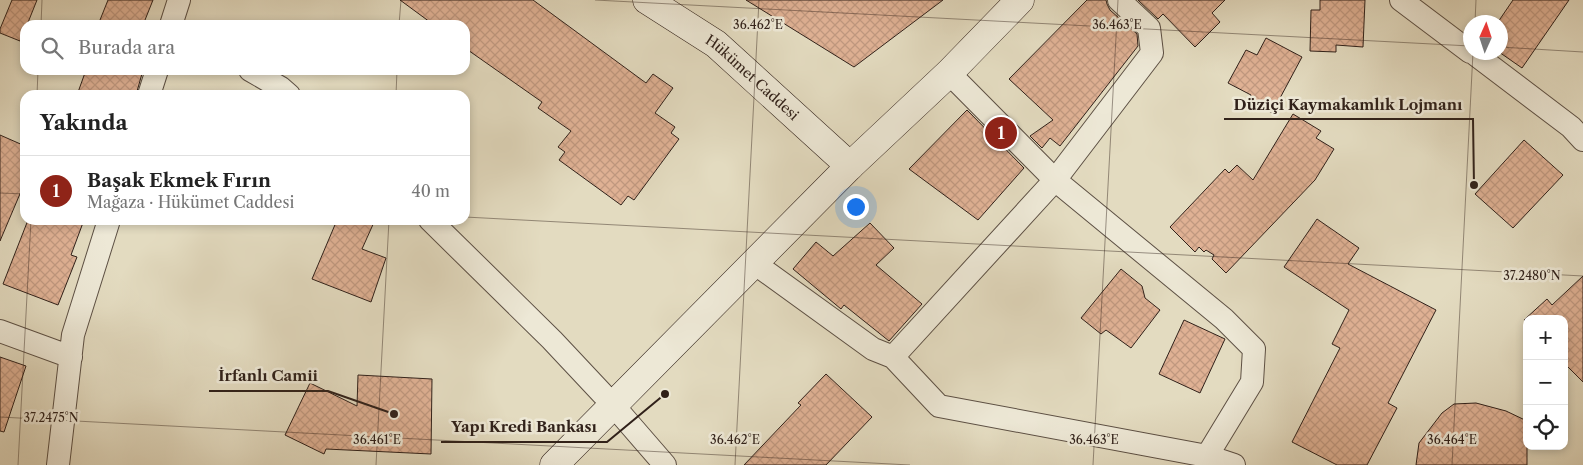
<!DOCTYPE html>
<html lang="tr">
<meta charset="utf-8">
<style>
:root{--surface:#fff;--page:#f6f6f6;--text:#222;--muted:#767676;--line:#e0e0e0;--accent:#8f2418}
body{margin:0;font-family:"Libre Caslon Text",serif;background:var(--page);color:var(--text)}
.controls{position:absolute;right:15px;bottom:15px;display:grid;overflow:hidden;border-radius:10px;box-shadow:0 2px 8px #0003}
.controls button{width:45px;height:45px;display:grid;place-items:center;padding:0;border:0;border-bottom:1px solid var(--line);background:var(--surface);color:var(--text);font:25px sans-serif}
.compass{position:absolute;left:1463px;top:15px;width:45px;height:45px;border-radius:50%;background:var(--surface);box-shadow:0 2px 8px #0003;rotate:3deg}
.you{position:absolute;left:855px;top:206px;width:18px;height:18px;margin:-12px;border:4px solid #fff;border-radius:50%;background:#1a73e8;box-shadow:0 0 0 8px #1a73e833}
.badge{display:grid;place-items:center;width:32px;height:32px;border-radius:50%;background:var(--accent);color:#fff;font-size:16px;font-weight:700}
.pin{position:absolute;translate:-50% -50%;border:2px solid #fff;box-shadow:0 1px 5px #0006}
.list{margin:0;padding:0;list-style:none}
h2{display:flex;justify-content:space-between;align-items:center;height:65px;margin:0;padding:0 20px;font-size:21px}
h2 small{font-size:16px;font-weight:400;color:var(--muted)}
.list li{display:grid;grid-template-columns:32px 1fr auto;gap:15px;align-items:center;box-sizing:border-box;height:70px;padding:0 20px;border-top:1px solid var(--line)}
.list b{display:block;font-size:19px;white-space:nowrap}
.list p{margin:0;font-size:16px;white-space:nowrap;color:var(--muted)}
.list em{font-size:16px;font-style:normal;color:var(--muted)}
.icon{flex:none;width:28px;height:28px;fill:none;stroke:currentColor;stroke-width:2;stroke-linecap:round;stroke-linejoin:round}
.map{position:relative;flex:none;width:1583px;height:465px;overflow:hidden}
.search{position:absolute;background:var(--surface);box-shadow:0 2px 8px #0003;left:20px;top:20px;width:450px;height:55px;display:flex;align-items:center;gap:12px;box-sizing:border-box;padding:0 18px;border-radius:15px;color:var(--muted);font-size:19px}
.panel{position:absolute;background:var(--surface);box-shadow:0 2px 8px #0003;left:20px;top:90px;width:450px;height:135px;border-radius:15px}
.map>svg:first-child{display:block}
.building{fill:url(#building-cross-hatch);stroke:#30211a}
.lines{fill:none;stroke-linecap:round;stroke-linejoin:round}
.street-casing{stroke:#5d5044;stroke-width:24}
.secondary-casing{stroke:#30211a;stroke-width:29}
.street{stroke:#ede8d6;stroke-width:22}
.secondary{stroke:#ede8d6;stroke-width:28}
.ticks{fill:none;stroke:#30211a;stroke-width:1;stroke-opacity:0.45}
.labels{text-anchor:middle;stroke-width:5;stroke-linejoin:round;paint-order:stroke}
.street-label{font-size:14px;fill:#30211a;stroke:#ede8d6}
.ticks-label{font-size:12px;text-anchor:middle;fill:#30211a;stroke:#ede8d6;stroke-width:5;stroke-linejoin:round;paint-order:stroke}
.leader{fill:none;stroke:#30211a;stroke-width:2}
.callout-dot{fill:#30211a;stroke:#ede8d6;stroke-width:2}
.callout-label{font-size:15px;text-anchor:middle;font-weight:bold;fill:#30211a;stroke:#ede8d6;stroke-width:5;stroke-linejoin:round;paint-order:stroke}
</style>
<div class="map">
<svg width="1583" height="465" viewBox="0 0 1583 465">
<defs>
<pattern id="building-cross-hatch" width="8" height="8" patternUnits="userSpaceOnUse" patternTransform="scale(1.25)"><rect width="8" height="8" fill="#dfb194"/><path d="M0 0l8 8M0 8l8-8" fill="none" stroke="#c0987f"/></pattern>
</defs>
<rect width="100%" height="100%" fill="#e3dbc0"/>
<filter id="stains"><feTurbulence type="fractalNoise" baseFrequency=".004" numOctaves="4"/><feColorMatrix values="0 0 0 0 .2 0 0 0 0 .09 0 0 0 0 .02 0 0 0 .5 -.17"/></filter>
<radialGradient id="worn" r=".72"><stop offset=".6" stop-color="#630" stop-opacity="0"/><stop offset="1" stop-color="#630" stop-opacity=".3"/></radialGradient>
<!-- building -->
<path class="building" d="M12 0H37L27 25H25V29L20 41 0 33V29Z
M108 0H153L143 25H98Z
M400 0H533L646 83 653 74 673 88 655 113 675 127 671 133 679 139 634 200 628 196 621 205 559 160 565 152 558 147 571 131 538 108 542 102 465 48V25H434Z
M746 0H943L854 67Z
M1087 0H1106L1107 4 1110 10 1137 34 1138 46 1060 146 1050 138 1042 148 1030 136 1053 120 1009 79Z
M1138 0H1225L1212 13 1220 22 1195 47 1163 14 1158 19Z
M1320 0H1365L1363 47 1336 45V52L1310 51 1311 10H1320Z
M1513 0H1569L1522 68 1499 52 1500 22H1498Z
M1266 38 1302 57 1272 113 1249 100 1251 95 1228 83 1246 50 1257 55Z
M86 70H143L136 95H77Z
M967 110 1024 168 978 220 909 169Z
M1293 114 1321 131 1316 138 1334 149 1315 180 1226 273 1212 259 1214 255 1206 250 1204 252 1199 247 1195 252 1170 227 1225 169 1229 173 1237 165 1253 180Z
M0 135 25 146V182L0 241Z
M1524 140 1563 175 1513 228 1475 194Z
M1317 219 1359 248 1348 264 1436 310 1388 403 1397 408 1367 465H1337L1292 442 1340 348 1332 344 1349 310 1284 267Z
M28 220H84L71 255 77 257 58 305 3 284Z
M337 220H375L362 249 386 258 371 302 312 279Z
M870 223 894 248 876 265 922 304 889 341 844 305 841 309 793 269 816 242 833 256Z
M1121 269 1142 286 1145 298 1160 310 1131 348 1106 330 1101 334 1081 318Z
M1583 276V382L1564 363V319H1527V323L1524 320 1547 299 1552 305Z
M1184 320 1225 339 1200 393 1159 374Z
M0 357 26 366 4 432 0 431Z
M826 374 872 417 826 465H744L801 405 798 403Z
M358 375 432 379 431 454 326 449 324 454 285 435 310 383 357 406Z
M1476 403 1506 411 1527 421V465H1416L1419 443 1442 413 1454 404Z"/>
<g class="lines">
<!-- street casing -->
<g class="street-casing">
<path id="street" d="M1401 0 1470 52
M171 25 179 0
M1472 52 1571 127 1583 140
M250 70 281 88 289 95
M949 73 1055 180 1224 319 1254 349 1252 382 1207 456
M149 95 157 70
M430 220 552 340 613 405 665 465
M754 263 873 349 893 357 939 406 1207 456 1234 465
M0 331 71 357
M893 357 1055 180 1152 53 1149 28 1119 0
M58 465 73 335 109 220"/>
</g>
<!-- secondary casing -->
<g class="secondary-casing">
<g id="secondary">
<path id="s1" d="M647 0 716 44 850 166"/>
<path d="M554 465 850 166 949 73 1020 0"/>
</g>
</g>
<!-- street -->
<use href="#street" class="street"/>
<!-- secondary -->
<use href="#secondary" class="secondary"/>
</g>
<!-- ticks -->
<path class="ticks" d="M595 0 1470 46M1475 22 1476 0M41 25 42 0M399 25 401 0M1500 47 1583 52M37 95 38 70M396 95 397 70M0 193 25 194M465 217 1583 276M0 417 910 465M18 465 31 220M376 465 389 220M735 465 759 0M1093 465 1118 0M1452 465 1473 52"/>
<g class="labels">
<!-- street labels -->
<g class="street-label">
<text dy="5" stroke="none"><textPath href="#s1" startOffset="131">Hükümet Caddesi</textPath></text>
</g>
</g>
<g class="ticks-label">
<text x="758" y="29">36.462°E</text>
<text x="1117" y="29">36.463°E</text>
<text x="1532" y="280">37.2480°N</text>
<text x="51" y="422">37.2475°N</text>
<text x="377" y="444">36.461°E</text>
<text x="735" y="444">36.462°E</text>
<text x="1094" y="444">36.463°E</text>
<text x="1452" y="444">36.464°E</text>
</g>
<!-- callouts -->
<path class="leader" d="M1474 185L1473 119H1224M394 414L328 391H209M665 394L607 442H441"/>
<g class="callout-dot">
<circle cx="1474" cy="185" r="5"/>
<circle cx="394" cy="414" r="5"/>
<circle cx="665" cy="394" r="5"/>
</g>
<g class="callout-label">
<text x="1348" y="110">Düziçi Kaymakamlık Lojmanı</text>
<text x="268" y="381">İrfanlı Camii</text>
<text x="524" y="432">Yapı Kredi Bankası</text>
</g>
<rect width="100%" height="100%" filter="url(#stains)"/>
<rect width="100%" height="100%" fill="url(#worn)"/>
</svg>
<div class="controls">
<button>+</button>
<button>−</button>
<button><svg class="icon" aria-label="locate" viewBox="0 0 24 24"><circle cx="12" cy="12" r="6"/><path d="M12 2v4M12 18v4M2 12h4M18 12h4"/></svg></button>
</div>
<svg class="compass" viewBox="-18 -18 36 36"><path d="M0-13l5 13h-10z" fill="#e53935"/><path d="M0 13l5-13h-10z" fill="#767676"/></svg>
<div class="you"></div>
<div class="pin badge" style="left:1001px;top:133px">1</div>
<div class="search"><svg class="icon" aria-label="search" viewBox="0 0 24 24"><circle cx="10" cy="10" r="6"/><path d="M15 15l6 6"/></svg>Burada ara</div>
<section class="panel">
<h2>Yakında<small></small></h2>
<ul class="list">
<li><span class="badge">1</span><div><b>Başak Ekmek Fırın</b><p>Mağaza · Hükümet Caddesi</p></div><em>40 m</em></li>
</ul>
</section>
</div>
